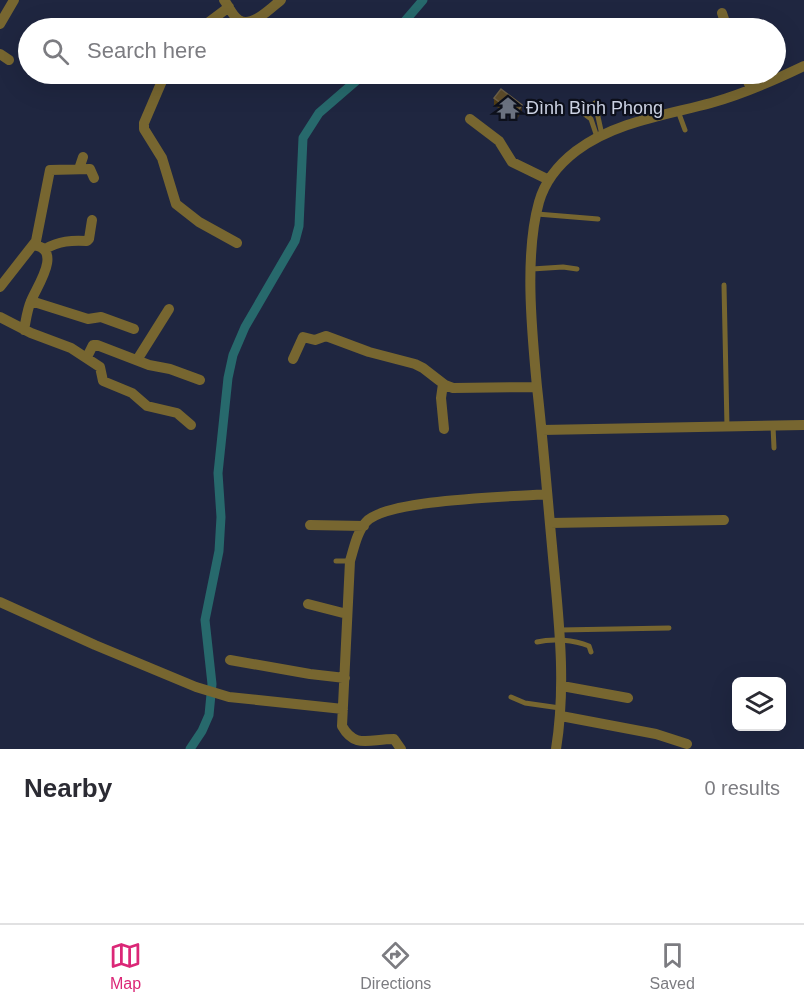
<!DOCTYPE html>
<meta charset="utf-8">
<style>
:root{--surface:#fff;--page:#f2f2f3;--text:#2b2b33;--muted:#7c7c81;--line:#e1e1e2;--accent:#db2777}
body{margin:0;font-family:Helvetica,sans-serif;background:var(--page);color:var(--text)}
.controls{position:absolute;right:18px;bottom:18px;display:grid;overflow:hidden;border-radius:9px;box-shadow:0 6px 24px #0002}
.controls button{width:54px;height:54px;display:grid;place-items:center;padding:0;border:0;border-bottom:2px solid var(--line);background:var(--surface);color:var(--text);font:30px sans-serif}
.list{margin:0;padding:0;list-style:none}
h2{display:flex;justify-content:space-between;align-items:center;height:78px;margin:0;padding:0 24px;font-size:26px}
h2 small{font-size:20px;font-weight:400;color:var(--muted)}
.icon{flex:none;width:33px;height:33px;fill:none;stroke:currentColor;stroke-width:2;stroke-linecap:round;stroke-linejoin:round}
.map{position:relative;flex:none;width:804px;height:749px;overflow:hidden}
.search{position:absolute;background:var(--surface);box-shadow:0 6px 24px #0002;left:18px;right:18px;top:18px;height:66px;display:flex;align-items:center;gap:15px;box-sizing:border-box;padding:0 21px;border-radius:33px;color:var(--muted);font-size:22px}
.sheet{height:174px;background:var(--surface)}
nav{display:flex;justify-content:space-around;align-items:center;box-sizing:border-box;height:84px;border-top:2px solid var(--line);background:var(--surface);font-size:16px;color:var(--muted)}
nav a{display:grid;justify-items:center;gap:3px}
nav .on{color:var(--accent)}
.map>svg:first-child{display:block}
.lines{fill:none;stroke-linecap:round;stroke-linejoin:round}
.canal{stroke:#27696c;stroke-width:9}
.service{stroke:#776630;stroke-width:5}
.minor{stroke:#776630;stroke-width:10}
.wall{fill:#513d15}
.shaded-wall{fill:#382d1d}
.building{fill:#5f4d2b;stroke:#706248;stroke-width:1.5}
.labels{text-anchor:middle;stroke-width:4.5;stroke-linejoin:round;paint-order:stroke}
.poi-label{font-size:18px;fill:#cdd3e4;stroke:#0d101b;text-anchor:start}
</style>
<div class="map">
<svg width="804" height="749" viewBox="0 0 804 749">
<rect width="100%" height="100%" fill="#1f2640"/>
<g class="lines">
<!-- canal -->
<path class="canal" d="M399 28 423 0
M190 749 202 731 209 715 212 684 205 620 219 551 221 517 218 473 228 378 233 355 245 327 295 241 299 226 303 138 319 113 356 81 362 74"/>
<!-- service -->
<path class="service" d="M595 103 602 135
M678 111 685 130
M583 113 591 119 597 137
M537 214 598 219
M532 269 563 267 577 269
M724 285 727 427
M773 426 774 448
M336 561H350
M560 630 669 628
M537 642C553 638 574 640 589 646L591 652
M511 697 525 703 560 708"/>
<!-- minor -->
<path class="minor" d="M224 0C229 6 232 16 239 20 251 29 272 7 281 0
M722 13 727 28
M0 24 14 0
M201 28 229 7
M0 54 9 60
M165 74 144 123V129L162 158 176 204 199 222 237 243
M745 74 751 89
M470 119 499 141 512 162 549 180
M79 169 83 157
M45 249C59 241 72 240 87 241L89 239 92 220
M0 287 36 241 50 170 90 169 94 178
M31 301 88 319 101 317 134 329
M0 317 31 333 71 348 100 367 103 381 132 393 147 406 177 413 191 425
M24 330C26 320 27 310 31 301 37 286 63 250 34 245
M87 357 93 345H97L149 365 170 369 200 380
M293 359 303 337 315 340 326 336 369 352 415 364 423 368 445 385 453 388 537 387
M137 360 169 309
M443 384 441 398 444 429
M542 430 804 425
M550 523 724 520
M310 525 364 526
M0 602 95 645 196 687 229 697 343 709
M308 604 347 614
M230 660 310 674 345 678
M562 686 628 698
M561 716 656 734 687 744
M401 749 394 739C369 739 355 749 342 726L350 561C354 548 357 532 366 522 386 499 512 497 547 494
M556 749C567 681 558 614 552 546 547 493 543 440 537 387 532 333 524 255 539 202 545 181 559 164 576 151 614 122 666 115 711 103 743 94 775 80 804 66"/>
</g>
<!-- wall -->
<path class="wall" d="M494 98 522 111 516 120 494 105Z"/>
<!-- shaded-wall -->
<path class="shaded-wall" d="M522 105V111L516 120V114Z"/>
<!-- building -->
<path class="building" d="M501 89 522 105 516 114 494 98Z"/>
<!-- icons -->
<defs>
<g id="temple-bare" transform="scale(1.8)"><path d="M0-6L5-2H3V0L6.5 2.5H4V6H1.5V3h-3V6H-4V2.5H-6.5L-3 0V-2H-5Z" fill="#6b7280" stroke="#0d101b" stroke-width="2.5" paint-order="stroke"/></g>
</defs>
<g fill-rule="evenodd">
<use href="#temple-bare" x="508" y="108"/>
</g>
<g class="labels">
<!-- poi labels -->
<g class="poi-label">
<text x="526" y="114">Đình Bình Phong</text>
</g>
</g>
</svg>
<div class="controls">
<button><svg class="icon" aria-label="layers" viewBox="0 0 24 24"><path d="M12 4l9 5-9 5-9-5zM3 14l9 5 9-5"/></svg></button>
</div>
<div class="search"><svg class="icon" aria-label="search" viewBox="0 0 24 24"><circle cx="10" cy="10" r="6"/><path d="M15 15l6 6"/></svg>Search here</div>
</div>
<section class="sheet">
<h2>Nearby<small>0 results</small></h2>
<ul class="list">
</ul>
</section>
<nav>
<a class="on"><svg class="icon" aria-label="map" viewBox="0 0 24 24"><path d="M3 6l6-2 6 2 6-2v14l-6 2-6-2-6 2zM9 4v14M15 6v14"/></svg>Map</a>
<a><svg class="icon" aria-label="directions" viewBox="0 0 24 24"><path d="M12 3l9 9-9 9-9-9zM9 14v-3h6M13 9l2 2-2 2"/></svg>Directions</a>
<a><svg class="icon" aria-label="saved" viewBox="0 0 24 24"><path d="M7 4h10v16l-5-4-5 4z"/></svg>Saved</a>
</nav>
